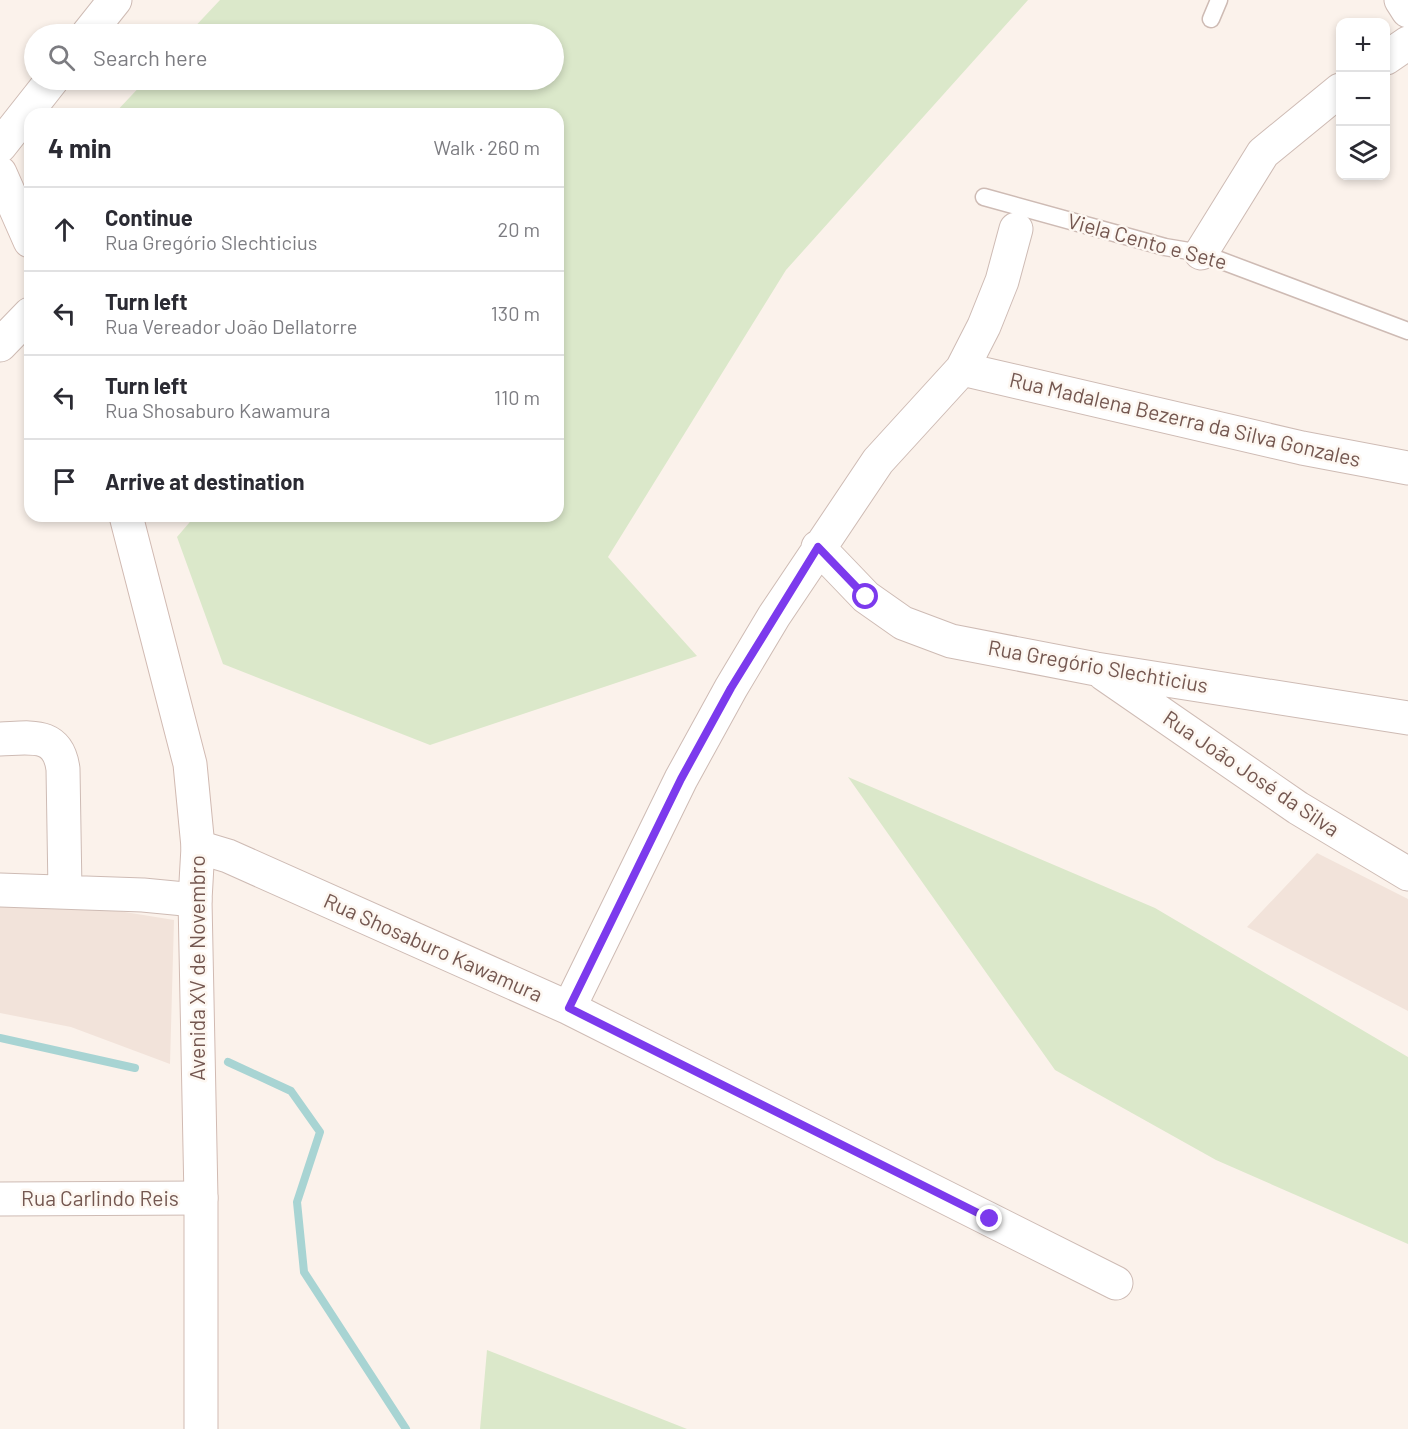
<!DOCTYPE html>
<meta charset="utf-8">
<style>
:root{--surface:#fff;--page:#f2f2f3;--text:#2b2b33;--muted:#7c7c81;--line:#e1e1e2}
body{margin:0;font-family:Barlow,sans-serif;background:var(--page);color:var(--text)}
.controls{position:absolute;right:18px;top:18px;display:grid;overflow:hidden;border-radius:12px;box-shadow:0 3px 9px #0003}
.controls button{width:54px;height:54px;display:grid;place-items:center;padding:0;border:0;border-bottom:2px solid var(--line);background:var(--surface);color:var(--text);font:30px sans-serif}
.stop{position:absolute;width:18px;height:18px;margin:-14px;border:4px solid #7c3aed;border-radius:50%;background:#fff}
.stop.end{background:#7c3aed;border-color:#fff;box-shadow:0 2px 6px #0008}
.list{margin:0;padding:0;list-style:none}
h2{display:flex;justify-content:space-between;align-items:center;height:78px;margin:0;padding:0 24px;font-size:26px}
h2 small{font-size:20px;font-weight:400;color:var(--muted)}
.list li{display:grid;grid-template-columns:39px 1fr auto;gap:18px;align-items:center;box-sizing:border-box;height:84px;padding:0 24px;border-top:2px solid var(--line)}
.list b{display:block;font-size:22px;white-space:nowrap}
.list p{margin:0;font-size:20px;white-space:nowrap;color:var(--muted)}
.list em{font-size:20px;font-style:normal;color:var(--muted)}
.icon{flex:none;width:33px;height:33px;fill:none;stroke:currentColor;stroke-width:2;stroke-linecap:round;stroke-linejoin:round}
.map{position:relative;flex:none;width:1408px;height:1429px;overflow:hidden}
.search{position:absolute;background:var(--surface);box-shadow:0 3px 9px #0003;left:24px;top:24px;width:540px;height:66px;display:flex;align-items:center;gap:15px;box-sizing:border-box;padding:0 21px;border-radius:33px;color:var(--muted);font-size:22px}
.panel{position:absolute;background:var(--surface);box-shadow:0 3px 9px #0003;left:24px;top:108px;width:540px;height:414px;border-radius:18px}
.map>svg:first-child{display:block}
.residential{fill:#f2e3da}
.green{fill:#dbe8ca}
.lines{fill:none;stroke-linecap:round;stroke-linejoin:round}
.stream{stroke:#a8d4d3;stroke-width:8}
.lane-casing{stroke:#cebbb4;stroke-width:19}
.street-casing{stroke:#cebbb4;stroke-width:35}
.secondary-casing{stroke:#d1bab2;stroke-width:35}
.lane{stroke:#fff;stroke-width:16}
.street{stroke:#fff;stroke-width:33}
.secondary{stroke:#fff;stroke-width:33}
.route{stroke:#7c3aed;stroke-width:8}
.labels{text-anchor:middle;stroke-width:5;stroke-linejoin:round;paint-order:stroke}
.street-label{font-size:21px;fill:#745750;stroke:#fdf7f1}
</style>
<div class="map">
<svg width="1408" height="1429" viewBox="0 0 1408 1429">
<rect width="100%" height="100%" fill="#fbf2eb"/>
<!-- residential -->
<path class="residential" d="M1317 853 1408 899V1011L1247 927Z
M0 906 94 907 174 920 170 1064 71 1027 0 1013Z"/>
<!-- green -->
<path class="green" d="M220 0H1028L786 270 608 557 697 656 430 745 223 664 177 537 195 516H558V114H114L146 80H554V34H188Z
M848 777 1155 908 1408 1057V1244L1216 1160 1055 1070Z
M487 1350 687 1429H480Z"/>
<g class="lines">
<!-- stream -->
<path class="stream" d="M0 1038 135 1068
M228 1062 291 1091 320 1132 297 1202 304 1272 406 1429"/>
<!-- lane casing -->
<g class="lane-casing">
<path id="lane" d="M1211 19 1219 0
M984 197 1165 247 1201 253 1408 331"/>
</g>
<!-- street casing -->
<g class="street-casing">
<path id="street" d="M1401 0 1408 11
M88 34 115 0
M1386 58 1408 43
M0 146 52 80
M1201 253 1263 153 1340 90
M0 345 30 314
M962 369 1302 448 1408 468
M818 547 866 597 903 623 951 641 1096 669 1408 718
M1104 674 1298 808 1408 874
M0 739C30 738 58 731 63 769L65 891
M198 847 228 856 569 1008 1116 1283
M0 890 143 895 195 900
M569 1008 681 779 731 688 774 616 878 461 962 369 984 326 1002 281 1016 229
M0 1199 201 1198"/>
</g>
<!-- secondary casing -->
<g class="secondary-casing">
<path id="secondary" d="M0 173 30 241
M126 516 190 764 198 847 195 900 201 1198V1429"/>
</g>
<!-- lane -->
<use href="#lane" class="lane"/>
<!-- street -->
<use href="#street" class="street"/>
<!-- secondary -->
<use href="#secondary" class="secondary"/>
</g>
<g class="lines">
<!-- route -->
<path class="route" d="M866 597 818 547 731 688 681 779 569 1008 990 1219"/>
</g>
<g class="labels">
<!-- street labels -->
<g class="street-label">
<text transform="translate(1147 242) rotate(15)" y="7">Viela Cento e Sete</text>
<text transform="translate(1185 420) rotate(13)" y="7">Rua Madalena Bezerra da Silva Gonzales</text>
<text transform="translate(1098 667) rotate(10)" y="7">Rua Gregório Slechticius</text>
<text transform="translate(1251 774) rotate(34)" y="7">Rua João José da Silva</text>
<text transform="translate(433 948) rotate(24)" y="7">Rua Shosaburo Kawamura</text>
<text transform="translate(198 968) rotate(-90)" y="7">Avenida XV de Novembro</text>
<text x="100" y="1206">Rua Carlindo Reis</text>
</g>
</g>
</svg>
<div class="controls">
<button>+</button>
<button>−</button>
<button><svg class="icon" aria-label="layers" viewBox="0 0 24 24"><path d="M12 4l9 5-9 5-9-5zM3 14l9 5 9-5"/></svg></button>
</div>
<div class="stop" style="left:866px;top:597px"></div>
<div class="stop end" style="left:990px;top:1219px"></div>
<div class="search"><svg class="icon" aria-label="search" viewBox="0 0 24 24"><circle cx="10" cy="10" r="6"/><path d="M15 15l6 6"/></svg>Search here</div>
<section class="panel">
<h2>4 min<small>Walk · 260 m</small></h2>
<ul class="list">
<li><svg class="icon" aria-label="ahead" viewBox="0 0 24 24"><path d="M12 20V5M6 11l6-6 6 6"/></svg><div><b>Continue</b><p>Rua Gregório Slechticius</p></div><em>20 m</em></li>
<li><svg class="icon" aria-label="left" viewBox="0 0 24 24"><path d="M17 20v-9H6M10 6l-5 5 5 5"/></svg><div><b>Turn left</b><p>Rua Vereador João Dellatorre</p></div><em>130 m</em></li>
<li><svg class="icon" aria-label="left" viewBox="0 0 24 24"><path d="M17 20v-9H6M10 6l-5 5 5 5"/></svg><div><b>Turn left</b><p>Rua Shosaburo Kawamura</p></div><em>110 m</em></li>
<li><svg class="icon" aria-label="arrive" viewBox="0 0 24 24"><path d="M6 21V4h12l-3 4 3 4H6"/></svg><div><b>Arrive at destination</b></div></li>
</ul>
</section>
</div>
